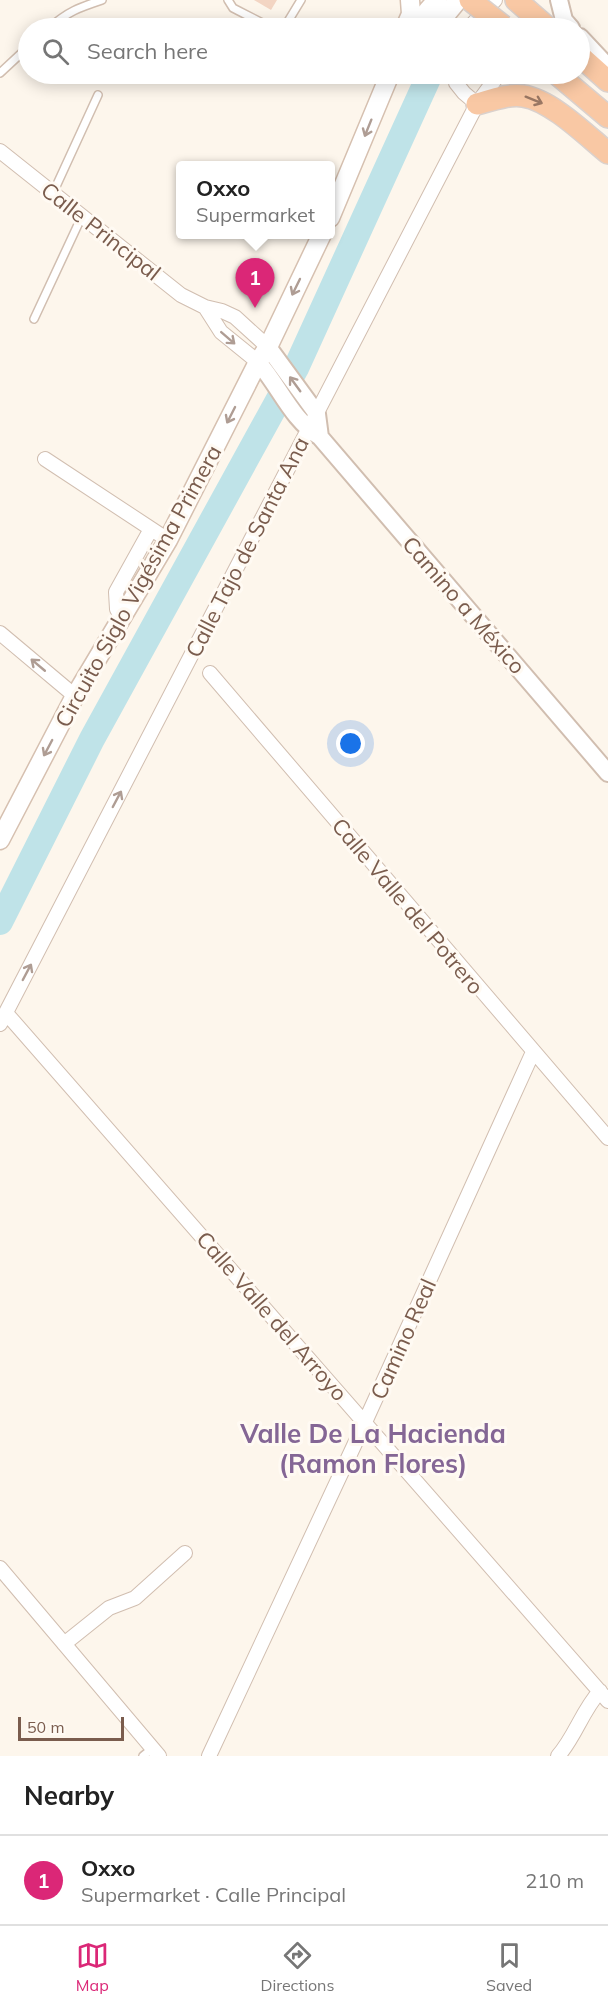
<!DOCTYPE html>
<meta charset="utf-8">
<style>
:root{--surface:#fff;--page:#f2f2f2;--text:#222;--muted:#767676;--line:#e0e0e0;--accent:#db2777}
body{margin:0;font-family:Mulish,sans-serif;background:var(--page);color:var(--text)}
.scale{position:absolute;left:18px;bottom:15px;width:106px;box-sizing:border-box;padding-left:6px;border:3px solid #7a5c4d;border-top:0;font-size:16px;line-height:21px;white-space:nowrap;color:#7a5c4d;-webkit-text-stroke:4px #fffaf3;paint-order:stroke}
.you{position:absolute;left:351px;top:744px;width:21px;height:21px;margin:-15px;border:4px solid #fff;border-radius:50%;background:#1a73e8;box-shadow:0 0 0 9px #1a73e833}
.badge{display:grid;place-items:center;width:39px;height:39px;border-radius:50%;background:var(--accent);color:#fff;font-size:20px;font-weight:700}
.pin{position:absolute;translate:-50% -50px;filter:drop-shadow(0 2px 3px #0008)}
.pin::after{content:'';position:absolute;top:32px;width:21px;height:18px;background:inherit;clip-path:polygon(0 0,100% 0,50% 100%)}
.popup{position:absolute;left:176px;top:161px;width:159px;height:78px;box-sizing:border-box;display:grid;place-content:center;border-radius:6px;background:var(--surface);filter:drop-shadow(0 2px 4px #0005);font-size:20px;white-space:nowrap;color:var(--muted)}
.popup b{font-size:22px;color:var(--text)}
.popup::after{content:'';position:absolute;left:50%;top:100%;margin-left:-12px;border:12px solid transparent;border-top-color:var(--surface)}
.list{margin:0;padding:0;list-style:none}
h2{display:flex;justify-content:space-between;align-items:center;height:78px;margin:0;padding:0 24px;font-size:26px}
h2 small{font-size:20px;font-weight:400;color:var(--muted)}
.list li{display:grid;grid-template-columns:39px 1fr auto;gap:18px;align-items:center;box-sizing:border-box;height:90px;padding:0 24px;border-top:2px solid var(--line)}
.list b{display:block;font-size:22px;white-space:nowrap}
.list p{margin:0;font-size:20px;white-space:nowrap;color:var(--muted)}
.list em{font-size:20px;font-style:normal;color:var(--muted)}
.icon{flex:none;width:33px;height:33px;fill:none;stroke:currentColor;stroke-width:2;stroke-linecap:round;stroke-linejoin:round}
.map{position:relative;flex:none;width:608px;height:1756px;overflow:hidden}
.search{position:absolute;background:var(--surface);box-shadow:0 3px 15px #0003;left:18px;right:18px;top:18px;height:66px;display:flex;align-items:center;gap:15px;box-sizing:border-box;padding:0 21px;border-radius:33px;color:var(--muted);font-size:22px}
.sheet{height:168px;background:var(--surface)}
nav{display:flex;justify-content:space-around;align-items:center;box-sizing:border-box;height:84px;border-top:2px solid var(--line);background:var(--surface);font-size:16px;color:var(--muted)}
nav a{display:grid;justify-items:center;gap:3px}
nav .on{color:var(--accent)}
.map>svg:first-child{display:block}
.lines{fill:none;stroke-linecap:round;stroke-linejoin:round}
.river{stroke:#bfe3e8;stroke-width:26}
.building{fill:#f3d5c3}
.service-casing{stroke:#d1beb0;stroke-width:10}
.minor-casing{stroke:#d1beb0;stroke-width:16}
.tertiary-casing{stroke:#d1beb0;stroke-width:20}
.secondary-casing{stroke:#d6c0b0;stroke-width:21}
.trunk-casing{stroke:#dad1cd;stroke-width:24}
.service{stroke:#fff;stroke-width:7}
.minor{stroke:#fff;stroke-width:14}
.tertiary{stroke:#fff;stroke-width:16}
.secondary{stroke:#fff;stroke-width:18}
.trunk{stroke:#f9c8a4;stroke-width:21}
.trunk-bridge-casing{stroke:#dad1cd;stroke-width:24;stroke-linecap:butt}
.trunk-bridge{stroke:#f9c8a4;stroke-width:21}
.oneway{stroke:#9a7763}
.oneway2{stroke:#af9d94}
.labels{text-anchor:middle;stroke-width:6;stroke-linejoin:round;paint-order:stroke}
.street-label{font-size:22px;fill:#7a5c4d;stroke:#fffaf3}
.quarter-label{font-size:26px;font-weight:bold;fill:#846695;stroke:#fffaf3}
</style>
<div class="map">
<svg width="608" height="1756" viewBox="0 0 608 1756">
<rect width="100%" height="100%" fill="#fdf6ec"/>
<g class="lines">
<!-- river -->
<path class="river" d="M0 922 92 739 296 368 430 74"/>
</g>
<!-- building -->
<path class="building" d="M254 0H277L271 10Z"/>
<g class="lines">
<!-- service casing -->
<g class="service-casing">
<path id="service" d="M228 0 233 8 272 28
M49 28C69 11 78 8 102 0
M284 28 301 0
M0 73 28 47
M53 193 98 95
M34 319 82 216
M143 1756 153 1748"/>
</g>
<!-- minor casing -->
<g class="minor-casing">
<path id="minor" d="M469 28 495 0
M456 74V83L464 93 477 104
M0 151 181 295 205 307 222 311 235 317 268 347
M205 307 221 332 258 362
M45 459 168 540
M122 618 117 609 116 592 151 529
M0 633 75 696
M210 673 608 1138
M6 1013 608 1701
M0 1024 477 104 499 74
M0 1568 159 1756
M64 1644 109 1608 135 1598 185 1553
M209 1756 365 1422 533 1052
M558 1756C575 1737 582 1711 600 1691"/>
</g>
<!-- tertiary casing -->
<g class="tertiary-casing">
<path id="tertiary" d="M559 0 564 20 571 28
M580 37 608 67
M268 347 317 414 320 437
M258 362C280 387 291 419 320 437L608 773"/>
</g>
<!-- secondary casing -->
<g class="secondary-casing">
<path id="secondary" d="M405 28 411 14 410 0
M417 28 428 10 437 0
M435 28 458 0
M330 218 390 74
M0 840 75 696 168 540 258 362 268 347 322 234"/>
</g>
<!-- trunk casing -->
<g class="trunk-casing">
<path id="trunk" d="M516 0 548 28
M580 56 608 81
M557 74 608 117
M477 104C492 100 507 94 523 96 551 100 586 135 608 153"/>
</g>
<!-- service -->
<use href="#service" class="service"/>
<!-- minor -->
<use href="#minor" class="minor"/>
<!-- tertiary -->
<use href="#tertiary" class="tertiary"/>
<!-- secondary -->
<use href="#secondary" class="secondary"/>
<!-- trunk -->
<use href="#trunk" class="trunk"/>
<!-- trunk-bridge casing -->
<g class="trunk-bridge-casing">
<path id="trunk-bridge" d="M470 0 503 26"/>
</g>
<!-- trunk-bridge -->
<use href="#trunk-bridge" class="trunk-bridge"/>
</g>
<!-- one-way arrows -->
<defs><path id="oneway-shaft" d="M-6 0H5M1.5-3L5.5 0L1.5 3" fill="none" stroke-width="1.6" stroke-linecap="round" stroke-linejoin="round" transform="scale(1.5)"/></defs>
<use class="oneway" href="#oneway-shaft" transform="translate(534 100) rotate(22)"/>
<g class="oneway2">
<use href="#oneway-shaft" transform="translate(368 128) rotate(112)"/>
<use href="#oneway-shaft" transform="translate(296 287) rotate(116)"/>
<use href="#oneway-shaft" transform="translate(228 338) rotate(41)"/>
<use href="#oneway-shaft" transform="translate(295 384) rotate(-126)"/>
<use href="#oneway-shaft" transform="translate(231 415) rotate(117)"/>
<use href="#oneway-shaft" transform="translate(38 665) rotate(-140)"/>
<use href="#oneway-shaft" transform="translate(48 748) rotate(118)"/>
<use href="#oneway-shaft" transform="translate(117 799) rotate(-62)"/>
<use href="#oneway-shaft" transform="translate(27 972) rotate(-62)"/>
</g>
<g class="labels">
<!-- street labels -->
<g class="street-label">
<text transform="translate(101 231) rotate(38)" y="8">Calle Principal</text>
<text transform="translate(247 547) rotate(-63)" y="8">Calle Tajo de Santa Ana</text>
<text transform="translate(138 586) rotate(-61)" y="8">Circuito Siglo Vigésima Primera</text>
<text transform="translate(464 605) rotate(49)" y="8">Camino a México</text>
<text transform="translate(408 906) rotate(50)" y="8">Calle Valle del Potrero</text>
<text transform="translate(272 1316) rotate(49)" y="8">Calle Valle del Arroyo</text>
<text transform="translate(403 1339) rotate(-66)" y="8">Camino Real</text>
</g>
<!-- quarter labels -->
<g class="quarter-label">
<text x="373" y="1443">Valle De La Hacienda<tspan x="373" dy="30">(Ramon Flores)</tspan></text>
</g>
</g>
</svg>
<div class="scale">50 m</div>
<div class="you"></div>
<div class="pin badge" style="left:255px;top:308px">1</div>
<div class="popup"><b>Oxxo</b>Supermarket</div>
<div class="search"><svg class="icon" aria-label="search" viewBox="0 0 24 24"><circle cx="10" cy="10" r="6"/><path d="M15 15l6 6"/></svg>Search here</div>
</div>
<section class="sheet">
<h2>Nearby<small></small></h2>
<ul class="list">
<li><span class="badge">1</span><div><b>Oxxo</b><p>Supermarket · Calle Principal</p></div><em>210 m</em></li>
</ul>
</section>
<nav>
<a class="on"><svg class="icon" aria-label="map" viewBox="0 0 24 24"><path d="M3 6l6-2 6 2 6-2v14l-6 2-6-2-6 2zM9 4v14M15 6v14"/></svg>Map</a>
<a><svg class="icon" aria-label="directions" viewBox="0 0 24 24"><path d="M12 3l9 9-9 9-9-9zM9 14v-3h6M13 9l2 2-2 2"/></svg>Directions</a>
<a><svg class="icon" aria-label="saved" viewBox="0 0 24 24"><path d="M7 4h10v16l-5-4-5 4z"/></svg>Saved</a>
</nav>
